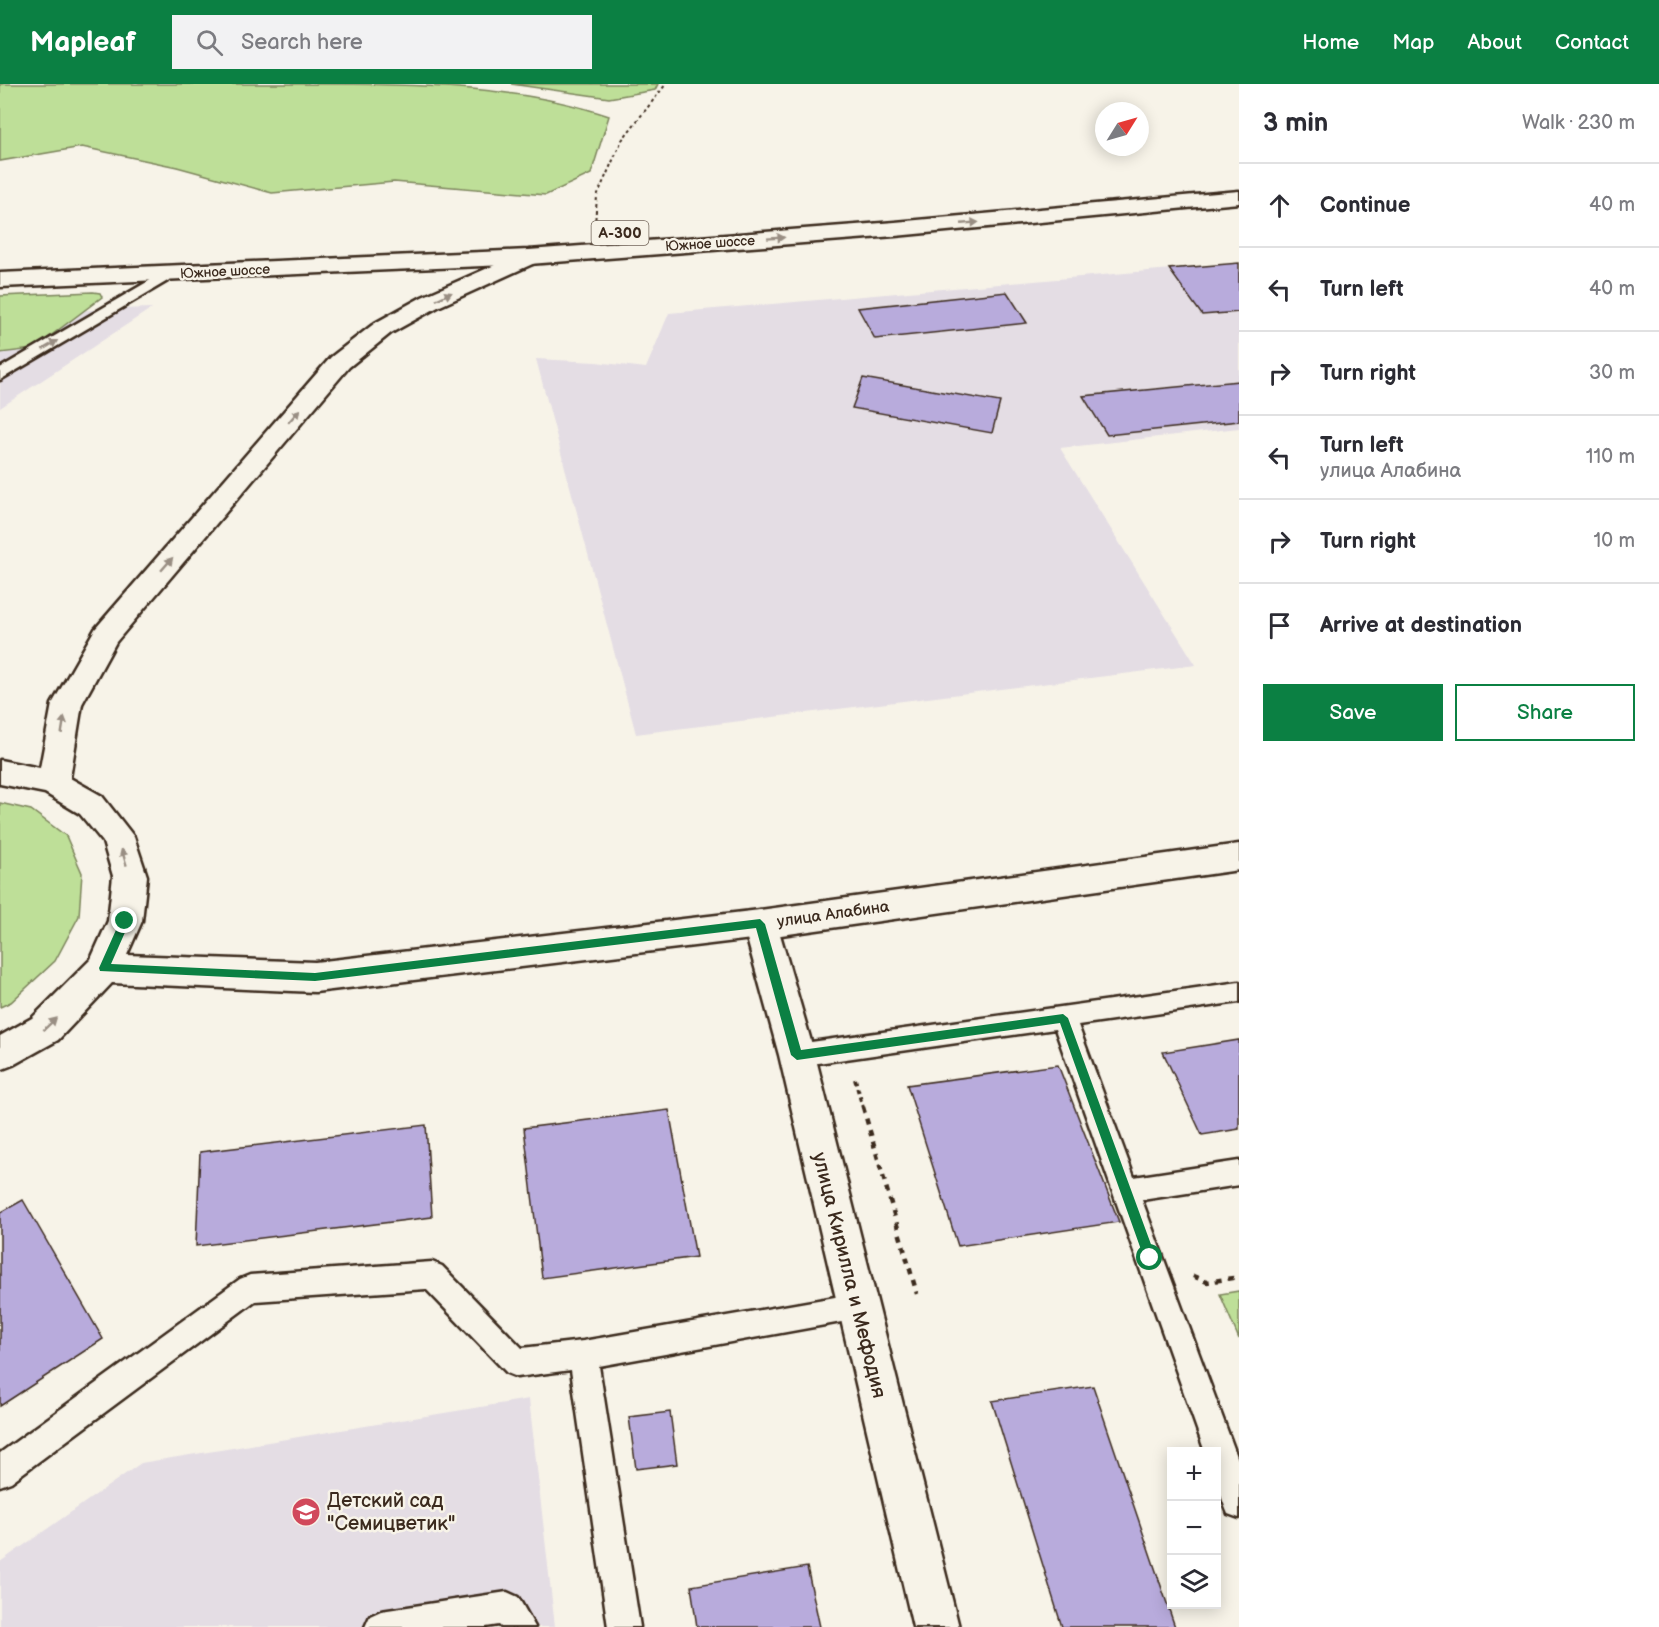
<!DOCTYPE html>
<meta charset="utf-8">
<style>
:root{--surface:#fff;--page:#f2f2f3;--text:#2b2b33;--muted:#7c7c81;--line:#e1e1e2;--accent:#0b8043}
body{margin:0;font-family:"Balsamiq Sans",sans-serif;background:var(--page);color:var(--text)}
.controls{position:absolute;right:18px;bottom:18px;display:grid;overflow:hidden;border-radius:0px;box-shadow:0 3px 15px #0003}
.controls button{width:54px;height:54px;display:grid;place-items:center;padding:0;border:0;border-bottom:2px solid var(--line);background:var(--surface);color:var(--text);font:30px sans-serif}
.compass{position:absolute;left:1095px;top:18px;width:54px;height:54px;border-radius:50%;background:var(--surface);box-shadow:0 3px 15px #0003;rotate:53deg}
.stop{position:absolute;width:18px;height:18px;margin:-14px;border:4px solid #0b8043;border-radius:50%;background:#fff}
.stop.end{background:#0b8043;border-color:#fff;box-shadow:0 2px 6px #0008}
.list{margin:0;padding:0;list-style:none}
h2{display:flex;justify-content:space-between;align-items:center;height:78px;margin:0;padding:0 24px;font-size:26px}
h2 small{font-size:20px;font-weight:400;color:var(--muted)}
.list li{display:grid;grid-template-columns:39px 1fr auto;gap:18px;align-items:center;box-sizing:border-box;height:84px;padding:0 24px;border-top:2px solid var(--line)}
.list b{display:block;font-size:22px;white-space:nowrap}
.list p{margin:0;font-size:20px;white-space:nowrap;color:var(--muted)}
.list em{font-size:20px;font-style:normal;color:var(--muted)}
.actions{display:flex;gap:12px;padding:18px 24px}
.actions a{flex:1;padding:14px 0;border:2px solid var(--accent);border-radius:0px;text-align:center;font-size:21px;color:var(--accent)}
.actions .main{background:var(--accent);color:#fff}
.icon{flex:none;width:33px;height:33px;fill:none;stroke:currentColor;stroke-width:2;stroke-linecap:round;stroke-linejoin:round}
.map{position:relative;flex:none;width:1239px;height:1543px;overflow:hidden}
header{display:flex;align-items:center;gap:36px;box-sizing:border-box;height:84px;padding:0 30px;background:var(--accent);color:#fff}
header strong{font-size:28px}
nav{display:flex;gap:33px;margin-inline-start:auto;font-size:21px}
.search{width:420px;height:54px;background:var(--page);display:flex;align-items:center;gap:15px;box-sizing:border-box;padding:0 21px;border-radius:0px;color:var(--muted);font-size:22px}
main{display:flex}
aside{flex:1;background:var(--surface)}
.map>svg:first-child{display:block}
.built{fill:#e4dde4}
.green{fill:#bedf98;stroke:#7c845b;stroke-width:1.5}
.building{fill:#b8abdc;stroke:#3b2a1e;stroke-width:1.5}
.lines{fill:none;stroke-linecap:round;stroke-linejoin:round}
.lane-casing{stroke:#3b2a1e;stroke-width:5}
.street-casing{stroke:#3b2a1e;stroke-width:5}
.secondary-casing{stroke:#3b2a1e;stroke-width:5}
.primary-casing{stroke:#3b2a1e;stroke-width:5}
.path-far2{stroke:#3b2a1e;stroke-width:2;stroke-dasharray:3 3;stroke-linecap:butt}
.path-far1{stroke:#3b2a1e;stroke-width:4;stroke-dasharray:4.5 4.5;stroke-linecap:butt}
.path{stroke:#3b2a1e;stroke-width:4.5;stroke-dasharray:6 6;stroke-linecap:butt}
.lane{fill:#f7f3e8;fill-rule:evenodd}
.street{fill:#f7f3e8;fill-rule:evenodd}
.secondary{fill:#f7f3e8;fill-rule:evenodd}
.primary{fill:#f7f3e8;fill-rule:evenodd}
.oneway{fill:#998e83}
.route{fill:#0b8043}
.labels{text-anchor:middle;stroke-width:5;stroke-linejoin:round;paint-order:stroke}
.far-street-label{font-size:14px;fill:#3b2a1e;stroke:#f7f3e8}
.shield{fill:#f7f3e8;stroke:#73665b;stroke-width:1.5}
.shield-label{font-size:15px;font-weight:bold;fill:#3b2a1e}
.street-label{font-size:16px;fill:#3b2a1e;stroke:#f7f3e8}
.near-street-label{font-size:20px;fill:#3b2a1e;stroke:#f7f3e8}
.near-poi-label{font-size:20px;fill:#3b2a1e;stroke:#f7f3e8;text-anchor:start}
</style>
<header>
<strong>Mapleaf</strong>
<div class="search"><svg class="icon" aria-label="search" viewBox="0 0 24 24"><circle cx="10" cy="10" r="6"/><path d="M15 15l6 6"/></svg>Search here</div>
<nav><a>Home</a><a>Map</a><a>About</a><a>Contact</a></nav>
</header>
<main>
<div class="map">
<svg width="1239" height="1543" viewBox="0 0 1239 1543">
<rect width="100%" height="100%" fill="#f7f3e8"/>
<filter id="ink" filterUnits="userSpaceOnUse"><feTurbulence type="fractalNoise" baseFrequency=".0167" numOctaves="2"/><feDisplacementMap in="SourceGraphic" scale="12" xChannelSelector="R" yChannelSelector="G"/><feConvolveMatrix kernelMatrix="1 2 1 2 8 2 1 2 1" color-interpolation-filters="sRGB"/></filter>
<g filter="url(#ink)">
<!-- built -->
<path class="built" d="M1239 179V344L1060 364 1196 581 636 650 536 275 596 278 646 284 669 229Z
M152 224 0 324V229Z
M529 1315 555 1543H0V1478L141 1379Z"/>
<!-- green -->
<path class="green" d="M0 0C102 0 203 0 305 0 404 0 517 0 609 32L591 90 546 111 394 98 272 109 177 83 82 63 0 77Z
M511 0H658L655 6 609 14Z
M93 208 100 209 102 213 33 265 0 269V212Z
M0 719 31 726 66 752 82 789 79 832 55 877 11 918 0 923Z
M1239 1207V1255L1220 1210Z"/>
<!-- building -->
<path class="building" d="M1239 179V228L1202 231 1169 185Z
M1007 208 1027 239 875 255 858 224Z
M863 294 1000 318 992 349 852 324Z
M1239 297V337L1107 351 1083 312Z
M1239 956V1045L1202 1051 1163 968Z
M1058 981 1119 1138 958 1162 907 1001Z
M669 1026 696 1173 542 1194 524 1044Z
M426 1041 432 1133 196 1162 200 1068Z
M23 1116 103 1255 0 1322V1129Z
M1093 1302 1175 1543H1062L992 1317Z
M670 1328 677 1380 636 1385 629 1333Z
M807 1483 820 1543H697L691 1502Z"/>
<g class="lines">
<!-- lane casing -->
<g class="lane-casing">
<path id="lane" d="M171 184 179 189 176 192 0 296V284Z
M1239 898V918L1078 941 1134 1093 1239 1077V1101L1142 1116 1239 1378V1434L1228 1430C1218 1405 1216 1394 1216 1368H1205L1055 945 797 982 788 979 785 971 788 963 797 960Z
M432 1178 442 1182 522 1264 583 1257 858 1209 868 1212 872 1222 868 1232 858 1235 599 1282 640 1543H608L571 1286 517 1293 507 1289 426 1205 255 1217 11 1398 0 1402V1369L240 1195 250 1191Z
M507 1508 518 1513 535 1543H501L499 1541 486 1543H365L370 1532 381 1527Z"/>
</g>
<!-- street casing -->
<g class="street-casing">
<path id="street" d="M760 826 772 830 777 840 815 971 959 1543H913L779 971 743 840 748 830Z"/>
</g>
<!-- secondary casing -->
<g class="secondary-casing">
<path id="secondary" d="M529 166 537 168 540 173 537 178 438 223 391 249 349 283 116 558 82 620 70 694 102 712 134 753 147 792 142 837 127 871 315 878 760 826 1239 760V786L760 854 315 908 112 899 58 956 13 981 0 986V952L32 934 91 875 108 837 113 792 103 758 80 730 45 709 0 700V676L40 684 52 620 95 545 331 273 375 239 422 213Z"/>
</g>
<!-- primary casing -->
<g class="primary-casing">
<path id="primary" d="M1239 107V119L895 152 529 180 0 203V189L529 166 895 138Z"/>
</g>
<!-- path-far2 -->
<path class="path-far2" d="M595 141 597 112 622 56 666 0"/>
<!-- path-far1 -->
<path class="path-far1" d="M855 995 863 1024"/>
<!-- path -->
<path class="path" d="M863 1023 917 1210
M1193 1192 1207 1198 1239 1193"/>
<!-- lane -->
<use href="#lane" class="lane"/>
<!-- street -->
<use href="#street" class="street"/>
<!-- secondary -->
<use href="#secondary" class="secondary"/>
<!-- primary -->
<use href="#primary" class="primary"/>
</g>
<!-- one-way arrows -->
<defs><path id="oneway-solid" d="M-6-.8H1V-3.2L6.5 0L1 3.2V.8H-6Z" transform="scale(1.5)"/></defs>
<g class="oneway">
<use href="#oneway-solid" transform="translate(970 139) rotate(-5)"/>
<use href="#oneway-solid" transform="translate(776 154) rotate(-4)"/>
<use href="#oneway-solid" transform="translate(444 212) rotate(-25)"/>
<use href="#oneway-solid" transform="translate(50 261) rotate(-31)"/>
<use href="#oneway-solid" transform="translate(294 332) rotate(-49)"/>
<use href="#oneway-solid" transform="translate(167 480) rotate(-49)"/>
<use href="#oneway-solid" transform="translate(63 641) rotate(-81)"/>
<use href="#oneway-solid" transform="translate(124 773) rotate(-107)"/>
<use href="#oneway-solid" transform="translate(50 940) rotate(-43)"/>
</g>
</g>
<!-- route -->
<path class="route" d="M125 833 130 837 111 880 315 889 760 835 765 840 801 966 1063 930 1068 934 1156 1174 1150 1180 1144 1174 1060 939 797 976 791 971 756 844 315 897 100 887 99 884 120 837Z"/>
<!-- icons -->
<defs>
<g id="school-disc" transform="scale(1.5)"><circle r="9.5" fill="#d1495b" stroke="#f7f3e8"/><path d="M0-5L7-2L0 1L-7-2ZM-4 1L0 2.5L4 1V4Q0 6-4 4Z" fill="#fff"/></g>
</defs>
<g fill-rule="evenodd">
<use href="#school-disc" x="306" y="1428"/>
</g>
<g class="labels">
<!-- far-street labels -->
<g class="far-street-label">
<text transform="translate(710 159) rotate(-4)" y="5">Южное шоссе</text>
<text transform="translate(225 187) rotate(-3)" y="5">Южное шоссе</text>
</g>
<!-- shield labels -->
<rect class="shield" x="591.5" y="137" width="57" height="24" rx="4.5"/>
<g class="shield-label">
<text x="620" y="154">А-300</text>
</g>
<!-- street labels -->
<g class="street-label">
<text transform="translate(833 829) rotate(-8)" y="6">улица Алабина</text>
</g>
<!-- near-street labels -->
<g class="near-street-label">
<text transform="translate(850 1191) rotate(76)" y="7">улица Кирилла и Мефодия</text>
</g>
<!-- near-poi labels -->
<g class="near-poi-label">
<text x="327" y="1423">Детский сад<tspan x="327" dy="23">"Семицветик"</tspan></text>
</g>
</g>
</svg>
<div class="controls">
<button>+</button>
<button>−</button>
<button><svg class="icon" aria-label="layers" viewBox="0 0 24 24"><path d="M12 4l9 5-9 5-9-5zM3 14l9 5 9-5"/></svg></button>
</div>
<svg class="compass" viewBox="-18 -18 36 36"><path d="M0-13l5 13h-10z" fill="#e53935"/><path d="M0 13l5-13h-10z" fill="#7c7c81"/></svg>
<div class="stop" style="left:1150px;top:1174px"></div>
<div class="stop end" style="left:125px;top:837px"></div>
</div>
<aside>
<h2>3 min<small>Walk · 230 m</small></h2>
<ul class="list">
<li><svg class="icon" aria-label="ahead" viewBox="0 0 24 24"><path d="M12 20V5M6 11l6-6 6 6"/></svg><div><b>Continue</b></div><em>40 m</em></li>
<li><svg class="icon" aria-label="left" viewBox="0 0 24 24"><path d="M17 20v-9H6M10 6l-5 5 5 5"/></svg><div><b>Turn left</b></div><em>40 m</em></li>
<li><svg class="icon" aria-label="right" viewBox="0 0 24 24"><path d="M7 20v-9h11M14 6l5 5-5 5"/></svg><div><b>Turn right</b></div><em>30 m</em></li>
<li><svg class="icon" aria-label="left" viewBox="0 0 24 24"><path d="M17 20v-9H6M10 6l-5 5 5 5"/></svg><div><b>Turn left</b><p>улица Алабина</p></div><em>110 m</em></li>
<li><svg class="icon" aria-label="right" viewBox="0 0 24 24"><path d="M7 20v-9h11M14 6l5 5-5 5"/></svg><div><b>Turn right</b></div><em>10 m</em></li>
<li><svg class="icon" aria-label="arrive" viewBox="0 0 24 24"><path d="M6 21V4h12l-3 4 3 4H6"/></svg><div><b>Arrive at destination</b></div></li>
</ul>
<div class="actions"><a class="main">Save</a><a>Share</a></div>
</aside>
</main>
